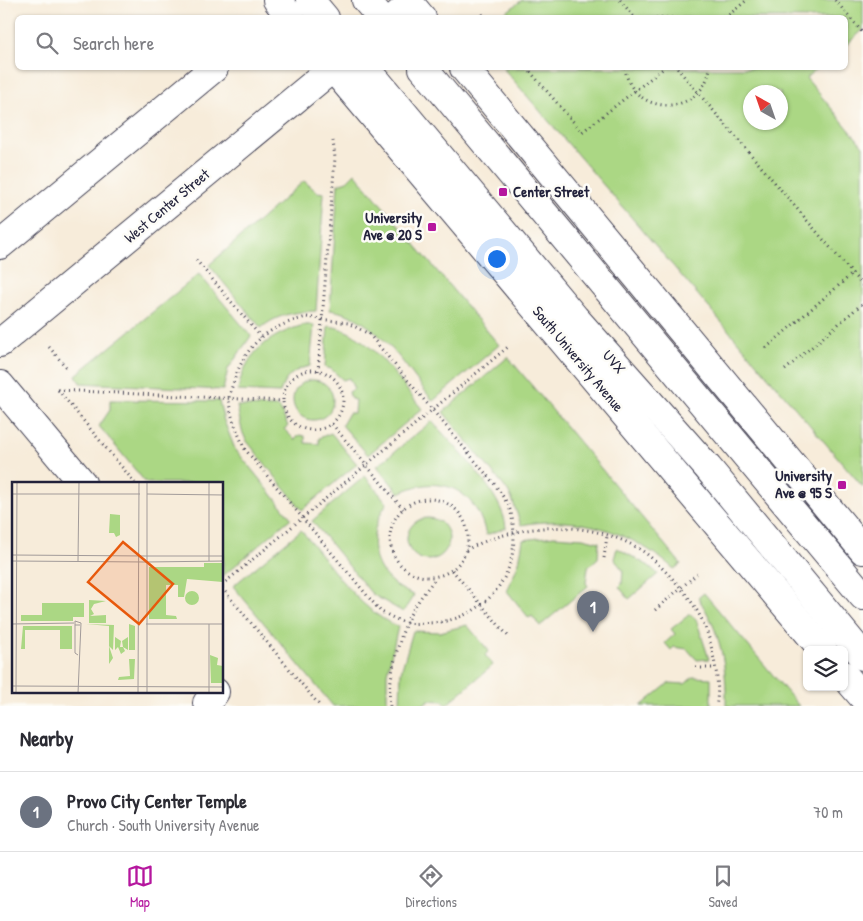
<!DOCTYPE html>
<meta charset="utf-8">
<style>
:root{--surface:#fff;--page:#f7f7f7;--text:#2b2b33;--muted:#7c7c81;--line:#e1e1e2;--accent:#b5179e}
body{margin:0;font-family:"Patrick Hand",sans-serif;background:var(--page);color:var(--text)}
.controls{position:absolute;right:15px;bottom:15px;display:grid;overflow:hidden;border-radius:8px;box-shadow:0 1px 4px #0004}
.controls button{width:45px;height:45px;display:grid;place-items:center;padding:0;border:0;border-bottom:1px solid var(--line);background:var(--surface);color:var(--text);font:25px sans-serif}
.compass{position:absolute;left:743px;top:85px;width:45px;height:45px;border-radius:50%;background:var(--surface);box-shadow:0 1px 4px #0004;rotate:320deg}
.you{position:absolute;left:496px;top:258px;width:18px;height:18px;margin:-12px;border:4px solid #fff;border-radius:50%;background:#1a73e8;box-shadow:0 0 0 8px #1a73e833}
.badge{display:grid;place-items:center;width:32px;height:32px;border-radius:50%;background:var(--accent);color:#fff;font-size:16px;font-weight:700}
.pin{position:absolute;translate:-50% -41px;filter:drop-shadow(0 1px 2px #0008)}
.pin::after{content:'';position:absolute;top:26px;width:18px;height:15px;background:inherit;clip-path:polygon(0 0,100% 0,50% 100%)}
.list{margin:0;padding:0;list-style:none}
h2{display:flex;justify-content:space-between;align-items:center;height:65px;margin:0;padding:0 20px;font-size:21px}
h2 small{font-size:16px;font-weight:400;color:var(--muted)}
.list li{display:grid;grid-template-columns:32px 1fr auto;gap:15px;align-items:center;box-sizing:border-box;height:80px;padding:0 20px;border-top:1px solid var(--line)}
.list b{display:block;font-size:19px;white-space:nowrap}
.list p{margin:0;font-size:16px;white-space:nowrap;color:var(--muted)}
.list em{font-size:16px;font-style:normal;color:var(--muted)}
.icon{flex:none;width:28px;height:28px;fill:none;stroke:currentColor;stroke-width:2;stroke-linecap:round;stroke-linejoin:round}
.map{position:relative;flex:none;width:863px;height:706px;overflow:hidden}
.search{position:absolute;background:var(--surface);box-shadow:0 1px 4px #0004;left:15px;right:15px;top:15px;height:55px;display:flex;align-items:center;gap:12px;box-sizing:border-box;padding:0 18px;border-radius:8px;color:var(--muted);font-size:19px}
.sheet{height:145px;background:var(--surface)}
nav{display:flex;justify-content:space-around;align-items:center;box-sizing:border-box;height:70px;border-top:1px solid var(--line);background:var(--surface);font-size:14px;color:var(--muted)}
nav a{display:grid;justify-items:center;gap:2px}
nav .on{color:var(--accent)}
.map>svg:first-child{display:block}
.green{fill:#abd784;stroke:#667c60;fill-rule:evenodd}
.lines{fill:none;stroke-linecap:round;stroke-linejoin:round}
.minor-casing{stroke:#424053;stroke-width:30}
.major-casing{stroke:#424053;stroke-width:30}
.highway-casing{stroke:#424053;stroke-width:30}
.path{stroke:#424053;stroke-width:3;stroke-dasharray:1 4;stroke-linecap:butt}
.minor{stroke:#fff;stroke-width:28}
.major{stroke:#fff;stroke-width:28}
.highway{stroke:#fff;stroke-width:28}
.poi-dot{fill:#b5179e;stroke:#fdfcf7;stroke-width:2}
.labels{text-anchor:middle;stroke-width:5;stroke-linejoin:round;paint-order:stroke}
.poi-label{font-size:15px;font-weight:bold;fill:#22223b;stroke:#fdfcf7;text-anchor:end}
.street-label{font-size:15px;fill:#22223b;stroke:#fdfcf7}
.inset-road{fill:none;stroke:#a29b9a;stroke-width:1}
.view{fill:#e8590c;fill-opacity:0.15;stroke:#e8590c;stroke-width:2.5}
.inset-edge{fill:none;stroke:#22223b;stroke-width:2.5}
</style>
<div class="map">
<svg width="863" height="706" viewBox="0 0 863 706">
<rect width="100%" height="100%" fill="#fdfcf7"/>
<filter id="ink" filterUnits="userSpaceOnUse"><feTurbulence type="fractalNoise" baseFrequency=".02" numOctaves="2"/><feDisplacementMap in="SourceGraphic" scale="10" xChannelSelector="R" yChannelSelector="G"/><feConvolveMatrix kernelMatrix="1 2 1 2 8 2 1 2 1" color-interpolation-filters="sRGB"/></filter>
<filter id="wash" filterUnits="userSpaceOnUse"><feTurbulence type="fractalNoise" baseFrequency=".0096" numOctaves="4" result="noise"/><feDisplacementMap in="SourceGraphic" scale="20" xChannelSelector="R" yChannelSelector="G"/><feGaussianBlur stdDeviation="1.12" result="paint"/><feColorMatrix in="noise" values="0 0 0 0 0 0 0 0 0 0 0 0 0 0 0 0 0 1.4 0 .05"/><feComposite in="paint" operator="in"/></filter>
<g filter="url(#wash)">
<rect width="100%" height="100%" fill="#f7ecda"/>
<!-- green -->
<path class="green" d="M522 0H863V30L846 45V18L500 17Z
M503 68H818L806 78 863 146V487ZM750 92H780V122H750Z
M355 173 499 345 433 401C405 367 377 316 330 310L338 184 347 181Z
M304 181 317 192 324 193 316 311C295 312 278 314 261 328L209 265Z
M199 274 251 336 228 369 223 390 80 383 76 375Z
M304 325H314L310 366C295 369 284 377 280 393L238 391C244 353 269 335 304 325Z
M328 326C368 330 398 380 422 409L368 455 342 425 349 413H354L355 400 351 399 349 392 354 389 349 378 343 380 331 369 325 367Z
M508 357 681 564 674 569C631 531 578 514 521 525L512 499 507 490 443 412Z
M293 400a20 20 0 1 1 40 0a20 20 0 1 1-40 0Z
M110 400 219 401 224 421 235 449 291 518 223 576 222 483H146L99 426 110 410Z
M237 406 279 407 288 426 284 429 295 440 299 435 305 436V443L319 444V438L331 433 357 464 302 510 246 440 242 431Z
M432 421C454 447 504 494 506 528L486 535C476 489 441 473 399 493L377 466Z
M365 476 387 503C362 540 372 579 414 595L403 612 372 594 312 521Z
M407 539a21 21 0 1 1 42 0a21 21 0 1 1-42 0Z
M301 530C330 564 356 608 398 627L387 673V706H333L233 586Z
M554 536 583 538 599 542 598 558 588 567 586 583 588 586 540 626 532 616 529 618 507 591 519 562 523 540Z
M617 548 649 566 658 574 629 599 619 587 622 584 623 570 614 559Z
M704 593 799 706H726C727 667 721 631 698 598Z
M690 614 696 619 709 659 697 660 687 649 674 647 671 650 665 643 675 634 671 629Z
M467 625 489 651 485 655 493 665 446 705 443 701 429 700 421 706H400L401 672 413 631 440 632Z
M693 677 711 678V706H641L669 683 685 684Z"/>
</g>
<g filter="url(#ink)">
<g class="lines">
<!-- minor casing -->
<g class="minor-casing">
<path id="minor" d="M310 0 325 18
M366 0 381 18
M366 68 575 318 708 468 863 656
M423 68 863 596
M0 385 82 483
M207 703 215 692"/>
</g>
<!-- major casing -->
<g class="major-casing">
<path id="major" d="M394 18 410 4
M0 245 214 68
M0 343 333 68"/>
</g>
<!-- highway casing -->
<g class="highway-casing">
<path id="highway" d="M277 0 291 18
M407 0 422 18
M333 68 823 650
M464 68 863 550
M844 675 863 697"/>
</g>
<!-- path -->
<path class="path" d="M620 0 635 18
M835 0 862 32
M482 14 486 18
M656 18H676
M725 18 747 0
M527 68 582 132 664 68
M625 68C631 117 702 118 710 68
M677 68 863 286
M196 260 261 337
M307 317 348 323 369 334 496 486C501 494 509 504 511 513 525 571 487 621 429 623 422 623 412 624 406 623 398 621 389 615 381 612L244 448C238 432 230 417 229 400 229 393 233 385 235 378 248 341 270 326 307 317Z
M49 347 66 367
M766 348 852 274
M785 370 863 303
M283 400a30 30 0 1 1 60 0a30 30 0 1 1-60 0Z
M318 371 335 158 333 141
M58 390 282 401
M58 390 135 483
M332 424 403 509
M390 538a39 39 0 1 1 78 0a39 39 0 1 1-78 0Z
M466 550C518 523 585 518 638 548 650 555 662 568 672 578 693 601 705 619 712 650 716 668 720 688 716 706
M604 558 607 536
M452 570 508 636
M222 585 509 346
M222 588 320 706
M655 610 697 574
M696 668H716
M390 706C387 685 398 643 406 623 413 607 425 591 436 578"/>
<!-- minor -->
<use href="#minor" class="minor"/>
<!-- major -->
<use href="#major" class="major"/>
<!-- highway -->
<use href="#highway" class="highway"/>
</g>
</g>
<!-- markers -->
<g class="poi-dot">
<rect x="498" y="187" width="10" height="10" rx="2.5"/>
<rect x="427" y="222" width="10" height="10" rx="2.5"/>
<rect x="837" y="480" width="10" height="10" rx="2.5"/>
</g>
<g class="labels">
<!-- poi labels -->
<g class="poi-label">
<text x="513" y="197" text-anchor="start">Center Street</text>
<text x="422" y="223">University<tspan x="422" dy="17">Ave @ 20 S</tspan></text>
<text x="832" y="481">University<tspan x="832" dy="17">Ave @ 95 S</tspan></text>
</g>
<!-- street labels -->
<g class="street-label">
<text transform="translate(167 206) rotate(-40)" y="5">West Center Street</text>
<text transform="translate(578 359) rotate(50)" y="5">South University Avenue</text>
<text transform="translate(614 362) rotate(48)" y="5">UVX</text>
</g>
</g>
<!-- overview -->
<g transform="translate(12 482)">
<rect width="211" height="211" fill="#f7ecda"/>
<path d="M98 32 108 33V53L104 55 102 51H97ZM192 81H211V100L175 97 172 115H166V103H154V133L164 134 165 137H137V85H192ZM173 116a7 7 0 1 1 14 0a7 7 0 1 1-14 0ZM77 118 94 119 82 122 79 127 82 132 78 134 94 133V141H77ZM30 121H72V135H61V139H9V133H30ZM117 142 123 144V168H117ZM102 143 101 168 97 164 101 176 97 182V144L74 142ZM11 144H60V167H48V148H13V167H9ZM103 155 109 159 108 165H111L110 159 116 155V168L111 165 113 169 109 172 106 165 103 168ZM198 173 206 176 205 183 211 184V201H199ZM117 177H123L122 197 106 198 107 195 118 194Z" fill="#abd784"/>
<path class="inset-road" d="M135 0V211M197 0V79M0 12H128M135 12 212 13M0 73 134 74M134 74H212M0 79 134 80M66 79 67 0M134 80 212 79M0 142 62 141M134 142H212M197 142V211M63 143V171L66 173M0 204 212 205M4 211 5 0M66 211 69 141 63 139V143H68M126 211 127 0"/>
<path class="view" d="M111 60 161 102 127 142 76 100Z"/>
<rect width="211" height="211" class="inset-edge"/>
</g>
</svg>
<div class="controls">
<button><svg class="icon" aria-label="layers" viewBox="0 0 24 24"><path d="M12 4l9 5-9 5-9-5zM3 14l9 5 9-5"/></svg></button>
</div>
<svg class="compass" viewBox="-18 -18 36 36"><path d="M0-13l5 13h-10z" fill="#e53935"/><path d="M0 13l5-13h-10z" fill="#7c7c81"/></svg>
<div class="you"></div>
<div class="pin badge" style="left:593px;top:632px;background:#6b7280">1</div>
<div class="search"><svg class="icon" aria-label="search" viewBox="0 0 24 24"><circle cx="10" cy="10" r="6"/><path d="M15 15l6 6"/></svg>Search here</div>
</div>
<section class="sheet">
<h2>Nearby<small></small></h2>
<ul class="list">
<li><span class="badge" style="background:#6b7280">1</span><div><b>Provo City Center Temple</b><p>Church · South University Avenue</p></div><em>70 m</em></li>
</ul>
</section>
<nav>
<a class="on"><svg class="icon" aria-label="map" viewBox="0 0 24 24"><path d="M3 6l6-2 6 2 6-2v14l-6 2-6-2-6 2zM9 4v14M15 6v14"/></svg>Map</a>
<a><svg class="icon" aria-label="directions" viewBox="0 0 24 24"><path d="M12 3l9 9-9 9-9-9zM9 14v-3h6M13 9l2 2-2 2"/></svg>Directions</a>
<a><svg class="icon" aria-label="saved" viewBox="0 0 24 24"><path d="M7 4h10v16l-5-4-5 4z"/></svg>Saved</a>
</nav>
